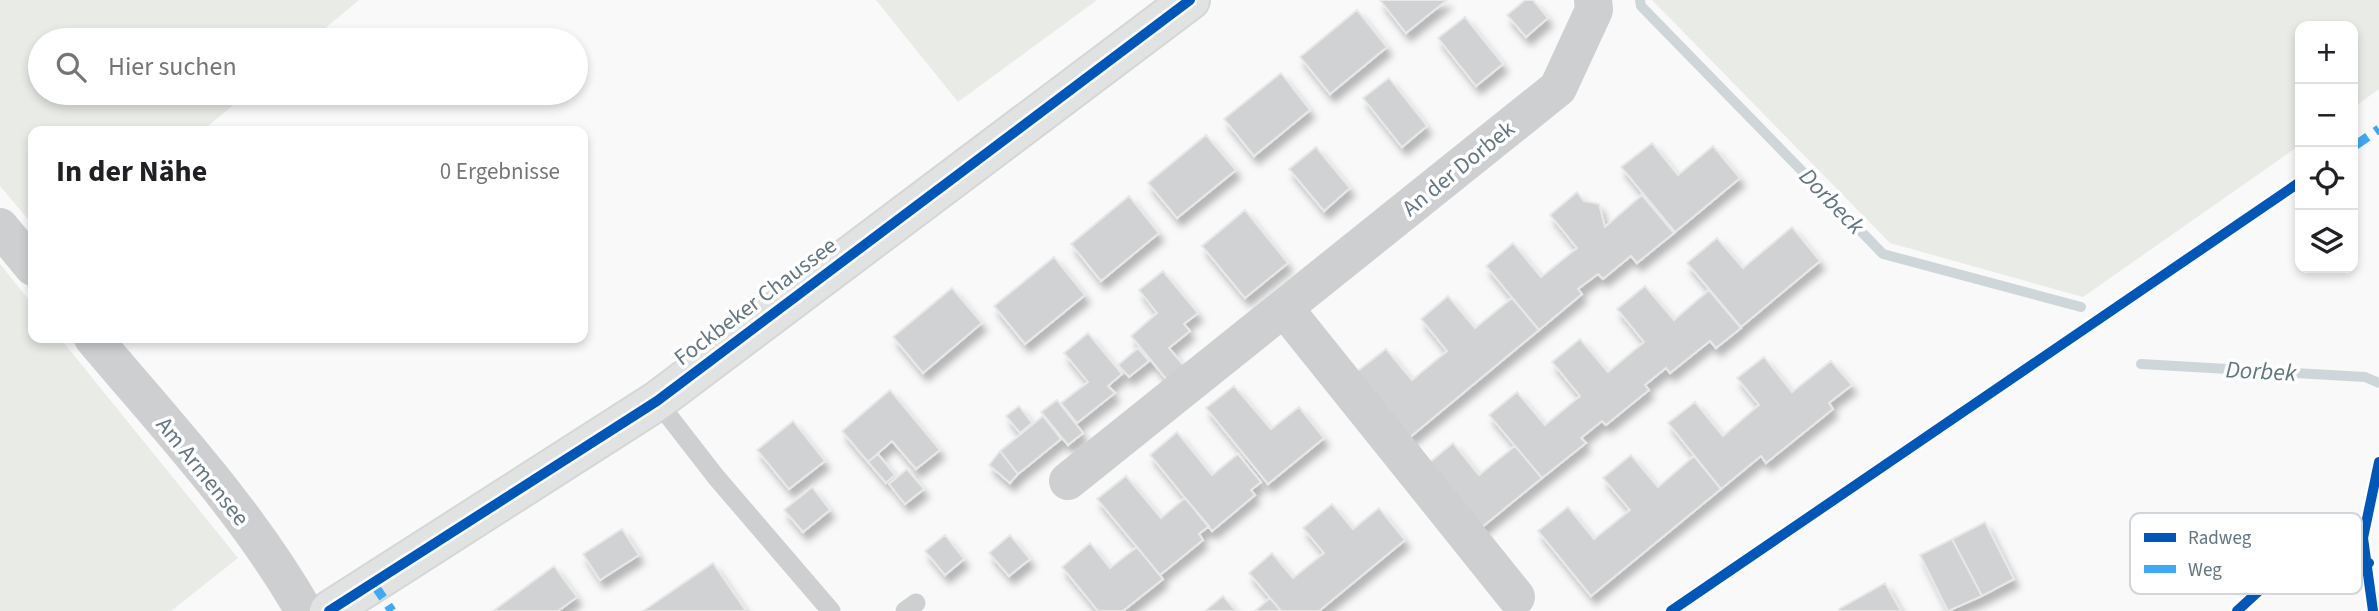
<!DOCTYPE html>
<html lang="de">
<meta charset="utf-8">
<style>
:root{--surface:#fff;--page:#f2f2f2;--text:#202124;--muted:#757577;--line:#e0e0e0}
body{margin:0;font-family:"Source Sans 3",sans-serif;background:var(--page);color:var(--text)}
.controls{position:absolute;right:21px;top:21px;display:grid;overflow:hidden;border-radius:14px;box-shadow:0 4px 10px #0003}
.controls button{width:63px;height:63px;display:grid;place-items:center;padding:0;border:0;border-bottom:2px solid var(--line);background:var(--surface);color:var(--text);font:35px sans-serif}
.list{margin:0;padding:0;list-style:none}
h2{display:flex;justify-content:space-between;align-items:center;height:91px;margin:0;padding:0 28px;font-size:30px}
h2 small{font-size:23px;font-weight:400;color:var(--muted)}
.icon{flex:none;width:38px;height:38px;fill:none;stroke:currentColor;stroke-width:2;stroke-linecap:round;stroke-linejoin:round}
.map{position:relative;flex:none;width:2379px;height:611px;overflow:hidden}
.search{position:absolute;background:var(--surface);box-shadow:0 4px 10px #0003;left:28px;top:28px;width:560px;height:77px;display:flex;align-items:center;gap:18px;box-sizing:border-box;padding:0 24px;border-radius:38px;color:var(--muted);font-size:26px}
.panel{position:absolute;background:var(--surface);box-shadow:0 4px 10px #0003;left:28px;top:126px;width:560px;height:217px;border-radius:14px}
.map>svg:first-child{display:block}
.green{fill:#e8ebe6}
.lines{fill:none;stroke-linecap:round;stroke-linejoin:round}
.stream{stroke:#ced6d9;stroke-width:10}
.building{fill:#d0d2d3;stroke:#e8e8e8;stroke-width:2;filter:url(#shadow)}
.primary-casing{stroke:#d5d6d7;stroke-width:42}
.lane{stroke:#cecfd0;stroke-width:19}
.street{stroke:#cecfd0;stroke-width:38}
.primary{stroke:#e1e2e2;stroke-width:38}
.quiet{stroke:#3fa9f5;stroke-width:9;stroke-dasharray:18 9;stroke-linecap:butt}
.cycleway-casing{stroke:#fff;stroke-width:15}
.cycleway{stroke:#0057b8;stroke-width:10}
.labels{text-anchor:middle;stroke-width:7;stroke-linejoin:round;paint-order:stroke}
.street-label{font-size:23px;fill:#657683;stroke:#fff}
.water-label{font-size:24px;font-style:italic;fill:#60757c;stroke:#fff}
.key{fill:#fff;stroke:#d1d6da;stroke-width:2}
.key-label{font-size:19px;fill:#657683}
</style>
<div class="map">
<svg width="2379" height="611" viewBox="0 0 2379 611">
<defs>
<filter id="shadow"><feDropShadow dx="4.5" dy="8" stdDeviation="3.5" flood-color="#0004"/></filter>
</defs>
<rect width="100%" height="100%" fill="#f9f9f9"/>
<!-- green -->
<path class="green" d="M0 0H359L311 40H40V93H248L202 131H33V225L0 186Z
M876 0H1097L958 102Z
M1652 0H2379V89L2353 108V26H2300V145L2083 297 1890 243Z
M0 264 33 305V338H60L238 558 171 611H0Z"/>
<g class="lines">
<!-- stream -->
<path class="stream" d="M1640 0 1641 6 1883 254 2081 307
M2141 364 2365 377 2379 383"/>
</g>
<!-- building -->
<path class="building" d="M1380 0H1447L1406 33Z
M1525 0H1533L1548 18 1526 37 1507 15Z
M1357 10 1387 47 1330 94 1300 57Z
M1465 17 1503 64 1476 86 1438 38Z
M1281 73 1310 110 1254 156 1224 119Z
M1389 78 1427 126 1402 147 1363 98Z
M1206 135 1236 170 1177 218 1148 183Z
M1652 143 1678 175 1713 146 1740 178 1675 232 1621 167Z
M1316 147 1350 188 1324 211 1289 169Z
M1577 192 1584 201 1599 204 1605 227 1642 195 1674 233 1637 263 1631 256 1603 279 1598 274 1578 289 1582 294 1539 330 1486 266 1513 243 1541 277 1577 248 1550 215Z
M1129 196 1159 233 1101 281 1071 244Z
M1245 210 1288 263 1245 298 1202 246Z
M1792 227 1820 261 1741 327 1687 263 1717 238 1743 268Z
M1054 257 1085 295 1025 344 994 306Z
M1163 271 1198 313 1184 324 1190 331 1169 348 1184 366 1167 380 1131 336 1157 313 1139 290Z
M1645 286 1674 320 1709 290 1741 328 1716 348 1710 341 1670 373 1666 368 1645 385 1649 390 1606 425 1602 421 1581 438 1586 443 1542 478 1489 415 1517 392 1545 425 1580 396 1552 362 1580 339 1608 372 1644 342 1617 309Z
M952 288 982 323 923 373 893 337Z
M1448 296 1475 328 1512 298 1539 330 1409 438 1355 373 1386 349 1412 380 1447 351 1421 319Z
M1088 333 1122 374 1108 386 1115 393 1077 423 1061 403 1088 382 1064 353Z
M1138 348 1149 361 1129 377 1118 365Z
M1764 357 1792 392 1831 361 1852 385 1829 403 1833 409 1766 463 1761 456 1721 489 1668 423 1695 402 1723 436 1759 405 1737 378Z
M1234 386 1271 429 1299 407 1324 438 1268 484 1206 408Z
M890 390 940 450 916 469 892 441 868 462 842 431Z
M1057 400 1083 433 1068 445 1041 412Z
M1019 406 1032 423 1020 433 1006 416Z
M1043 416 1061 439 1018 474 1000 451Z
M793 421 825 461 789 489 757 450Z
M1177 432 1212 475 1238 454 1261 482 1251 490 1255 495 1212 531 1150 455Z
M1453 443 1479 475 1515 446 1542 478 1476 532 1423 468Z
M1000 451 1018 474 1010 483 989 465Z
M878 454 895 475 886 483 868 462Z
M1631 455 1658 487 1694 456 1721 489 1591 596 1538 531 1568 507 1594 539 1630 510 1603 478Z
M907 469 924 489 905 504 889 484Z
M1126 476 1161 518 1185 498 1209 526 1199 534 1203 540 1160 575 1097 499Z
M812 487 830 510 803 532 784 510Z
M1332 504 1353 529 1379 508 1405 540 1319 611H1281L1249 573 1272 553 1293 578 1324 553 1303 528Z
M1985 522 2014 579 1982 596 1952 539Z
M622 529 639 555 600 580 583 554Z
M945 535 964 559 945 575 925 551Z
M1010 535 1030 559 1009 576 989 553Z
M1952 539 1982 596 1948 611 1920 555Z
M1090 543 1110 568 1137 547 1163 579 1123 611H1098L1062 567Z
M713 563 746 611H643Z
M554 566 577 597 558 611H493Z
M1885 583 1901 611H1840L1839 609Z
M1223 596 1236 611H1205Z
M1270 598 1281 611H1255Z"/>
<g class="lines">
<!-- primary casing -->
<g class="primary-casing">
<path id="primary" d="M329 611 657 401 1190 0"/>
</g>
<!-- lane -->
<path class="lane" d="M657 401 716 477 831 611
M905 611 916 603"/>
<!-- street -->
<path class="street" d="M0 227 33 267
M1284 308 1516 597
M93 338C167 426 247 511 304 611
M1068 481 1558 88 1594 10 1593 0"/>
<!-- primary -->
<use href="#primary" class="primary"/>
<!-- quiet -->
<path class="quiet" d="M2353 147 2379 129
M373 583 392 611"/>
<!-- cycleway casing -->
<g class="cycleway-casing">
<path id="cycleway" d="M329 611 657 401 1190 0
M1671 611 2300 182
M2237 611 2261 589 2369 563
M2373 611 2363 538 2379 462"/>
</g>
<!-- cycleway -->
<use href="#cycleway" class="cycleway"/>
</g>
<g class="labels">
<!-- street labels -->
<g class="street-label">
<text transform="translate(1458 168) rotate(-39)" y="8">An der Dorbek</text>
<text transform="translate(755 301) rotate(-37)" y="8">Fockbeker Chaussee</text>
<text transform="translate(203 471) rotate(51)" y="8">Am Armensee</text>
</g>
<!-- water labels -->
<g class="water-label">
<text transform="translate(1832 201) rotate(46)" y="8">Dorbeck</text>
<text transform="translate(2261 371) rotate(3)" y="8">Dorbek</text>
</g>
</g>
<!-- legend -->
<rect x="2130" y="513" width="232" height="81" rx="10" class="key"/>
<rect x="2144" y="533" width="32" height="9" fill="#0057b8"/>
<rect x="2144" y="565" width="32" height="8" fill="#3fa9f5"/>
<g class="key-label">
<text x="2188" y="544">Radweg</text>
<text x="2188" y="576">Weg</text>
</g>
</svg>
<div class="controls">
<button>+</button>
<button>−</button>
<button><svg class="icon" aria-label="locate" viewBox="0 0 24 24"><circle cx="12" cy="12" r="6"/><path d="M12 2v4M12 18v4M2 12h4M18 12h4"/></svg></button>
<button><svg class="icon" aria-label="layers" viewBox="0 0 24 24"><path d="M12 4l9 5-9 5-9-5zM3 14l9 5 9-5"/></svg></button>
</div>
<div class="search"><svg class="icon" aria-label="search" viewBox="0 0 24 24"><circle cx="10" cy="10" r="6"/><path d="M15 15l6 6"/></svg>Hier suchen</div>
<section class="panel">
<h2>In der Nähe<small>0 Ergebnisse</small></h2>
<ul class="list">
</ul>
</section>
</div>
